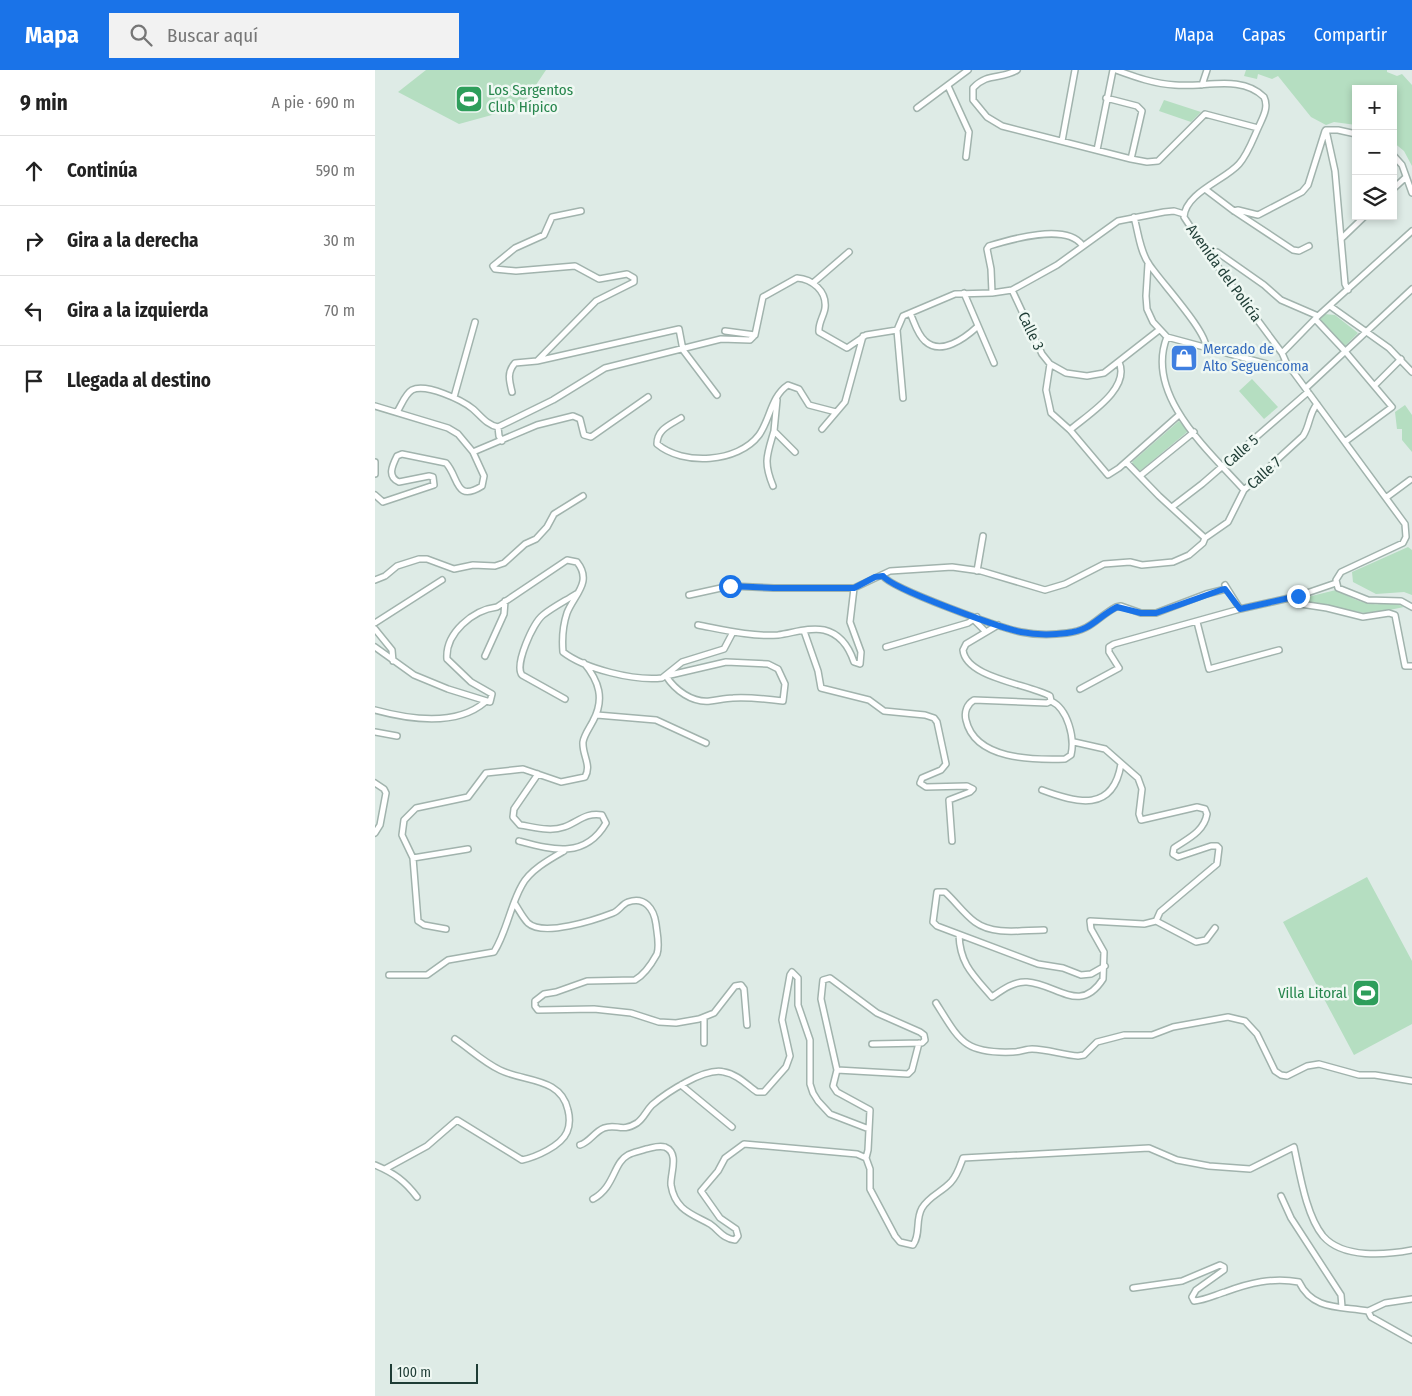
<!DOCTYPE html>
<html lang="es">
<meta charset="utf-8">
<style>
:root{--surface:#fff;--page:#f2f2f2;--text:#222;--muted:#767676;--line:#e0e0e0;--accent:#1a73e8}
body{margin:0;font-family:"Fira Sans Condensed",sans-serif;background:var(--page);color:var(--text)}
.controls{position:absolute;right:15px;top:15px;display:grid;overflow:hidden;border-radius:0px;box-shadow:0 2px 8px #0003}
.controls button{width:45px;height:45px;display:grid;place-items:center;padding:0;border:0;border-bottom:1px solid var(--line);background:var(--surface);color:var(--text);font:25px sans-serif}
.scale{position:absolute;left:15px;bottom:12px;width:88px;box-sizing:border-box;padding-left:5px;border:2px solid #1e3c35;border-top:0;font-size:14px;line-height:18px;white-space:nowrap;color:#1e3c35;-webkit-text-stroke:4px #eff8f3;paint-order:stroke}
.stop{position:absolute;width:15px;height:15px;margin:-11px;border:4px solid #1a73e8;border-radius:50%;background:#fff}
.stop.end{background:#1a73e8;border-color:#fff;box-shadow:0 1px 5px #0008}
.list{margin:0;padding:0;list-style:none}
h2{display:flex;justify-content:space-between;align-items:center;height:65px;margin:0;padding:0 20px;font-size:21px}
h2 small{font-size:16px;font-weight:400;color:var(--muted)}
.list li{display:grid;grid-template-columns:32px 1fr auto;gap:15px;align-items:center;box-sizing:border-box;height:70px;padding:0 20px;border-top:1px solid var(--line)}
.list b{display:block;font-size:19px;white-space:nowrap}
.list em{font-size:16px;font-style:normal;color:var(--muted)}
.icon{flex:none;width:28px;height:28px;fill:none;stroke:currentColor;stroke-width:2;stroke-linecap:round;stroke-linejoin:round}
.map{position:relative;flex:none;width:1037px;height:1326px;overflow:hidden}
header{display:flex;align-items:center;gap:30px;box-sizing:border-box;height:70px;padding:0 25px;background:var(--accent);color:#fff}
header strong{font-size:24px}
nav{display:flex;gap:28px;margin-inline-start:auto;font-size:18px}
.search{width:350px;height:45px;background:var(--page);display:flex;align-items:center;gap:12px;box-sizing:border-box;padding:0 18px;border-radius:0px;color:var(--muted);font-size:19px}
main{display:flex}
aside{flex:1;background:var(--surface)}
.map>svg:first-child{display:block}
.green{fill:#b5dec1}
.lines{fill:none;stroke-linecap:round;stroke-linejoin:round}
.minor-casing{stroke:#a1b3ad;stroke-width:8}
.minor{stroke:#fff;stroke-width:5}
.route{stroke:#1a73e8;stroke-width:6}
.labels{text-anchor:middle;stroke-width:5;stroke-linejoin:round;paint-order:stroke}
.leisure-label{font-size:15px;fill:#27864d;stroke:#eff8f3;text-anchor:start}
.street-label{font-size:15px;fill:#1e3c35;stroke:#eff8f3}
.shop-label{font-size:15px;fill:#366cbe;stroke:#eff8f3;text-anchor:start}
</style>
<header>
<strong>Mapa</strong>
<div class="search"><svg class="icon" aria-label="search" viewBox="0 0 24 24"><circle cx="10" cy="10" r="6"/><path d="M15 15l6 6"/></svg>Buscar aquí</div>
<nav><a>Mapa</a><a>Capas</a><a>Compartir</a></nav>
</header>
<main>
<aside>
<h2>9 min<small>A pie · 690 m</small></h2>
<ul class="list">
<li><svg class="icon" aria-label="ahead" viewBox="0 0 24 24"><path d="M12 20V5M6 11l6-6 6 6"/></svg><div><b>Continúa</b></div><em>590 m</em></li>
<li><svg class="icon" aria-label="right" viewBox="0 0 24 24"><path d="M7 20v-9h11M14 6l5 5-5 5"/></svg><div><b>Gira a la derecha</b></div><em>30 m</em></li>
<li><svg class="icon" aria-label="left" viewBox="0 0 24 24"><path d="M17 20v-9H6M10 6l-5 5 5 5"/></svg><div><b>Gira a la izquierda</b></div><em>70 m</em></li>
<li><svg class="icon" aria-label="arrive" viewBox="0 0 24 24"><path d="M6 21V4h12l-3 4 3 4H6"/></svg><div><b>Llegada al destino</b></div></li>
</ul>
</aside>
<div class="map">
<svg width="1037" height="1326" viewBox="0 0 1037 1326">
<rect width="100%" height="100%" fill="#deebe6"/>
<!-- green -->
<path class="green" d="M51 0H171L146 37 84 54 23 22Z
M871 0H1012V2L1022 6 1027 4 1037 15V96L1029 81 1018 72V19H981V55L959 52 951 55 936 47 903 6 897 9 883 4 882 9 869 6Z
M789 30 826 42 816 52 784 41Z
M949 244 960 245 983 263 969 277 944 251Z
M877 309 903 337 889 349 864 321Z
M1030 335 1037 345V382L1027 370V359H1022L1020 342Z
M804 351 813 360 812 362 765 401 762 400 757 392Z
M1033 477 1037 480V525L1029 522 1001 524 978 512 977 502Z
M961 520C973 526 985 533 998 534 1010 535 1017 531 1029 537L995 544 920 530Z
M992 807 1037 891V954L979 985 908 852Z"/>
<g class="lines">
<!-- minor casing -->
<g class="minor-casing">
<path id="minor" d="M642 0C626 10 613 2 598 18V30L612 47 627 56 756 89 772 92 783 91 830 44 883 58
M741 0C760 7 780 14 800 15 829 18 866 4 889 27 894 37 888 47 884 56 878 69 873 84 864 94 850 110 810 123 809 147L832 182 907 283 911 292 1030 454 1031 467 1028 473 966 502 961 510 963 518 993 530 1026 531 1037 537
M827 15 832 0
M573 16 594 62 591 87
M731 28 762 36 767 41 756 89
M542 38 593 0
M951 60 960 101 970 214 973 220
M951 60H963L981 64
M687 71 700 0
M722 80 738 0
M1018 85 1027 95 1037 123
M830 119 859 141 918 180 924 181 934 176
M1018 119 1031 107
M206 141 177 147 169 165 140 178 118 196 120 199 141 201 200 196 224 209 252 204 259 208V212L221 231 162 291 304 259 308 280 342 325
M859 141 863 140 883 145 927 122 933 115 950 61
M759 147C763 161 765 182 774 194 784 210 834 263 831 279
M966 169 990 146
M832 182H842L889 215 906 230 943 246
M773 194 771 226 772 239 778 252 792 267 899 296 911 292
M438 213 474 182
M637 220 667 284 675 294 691 303 712 306 729 303 784 260
M589 223 619 293
M617 223 616 199 612 179 614 176C637 169 691 153 707 175
M955 236 1014 278 1037 302
M535 243C539 251 542 264 550 271 566 286 590 268 602 257
M940 249 969 280 1017 337 971 371
M350 261 380 265
M792 267C769 325 835 382 869 420
M907 283 943 246 1037 161
M675 294 671 320 676 343 695 360 733 405 744 398 804 345
M1000 315 1026 289
M931 318 1037 219
M137 322C134 310 132 302 140 293L162 291
M79 327 100 252
M528 328 522 260 528 246 580 224 617 223 637 220 682 195 743 151 789 142 799 141 809 144
M402 330 399 361 420 382
M0 336 73 358 83 364 98 382 162 355 198 346 205 349 209 365 216 367 273 327
M22 342C26 336 30 324 37 320 51 313 87 330 98 339 106 346 112 355 123 357L178 330 230 298 346 269 375 270 380 265 388 227 422 208C437 209 452 221 450 238 449 246 443 253 444 262L472 278 491 265 522 260
M306 348C295 355 282 359 282 374 308 396 363 393 384 365 395 350 396 326 413 315L424 319 434 335 461 342
M123 357 124 366 127 371
M447 359 470 332 488 266
M695 360C712 345 756 319 744 292
M0 392V404
M751 392 784 426 830 468
M766 405 819 362
M398 416C388 392 392 385 399 361
M0 425 8 432 59 415 58 407 54 406 24 412C12 407 17 396 22 386L27 384 71 393C84 407 80 433 107 416L109 406 98 382
M1012 427 1035 410
M797 437 827 414 933 322
M602 501 608 466
M508 506C517 519 626 558 646 562 661 565 677 565 692 563 717 560 721 548 741 537L746 536 766 543H781L831 524 851 519
M0 510 10 506 22 496 44 489H52L79 499 98 495 120 496 129 493 150 474 161 469 172 457 179 444 208 426
M850 515 865 539
M314 525 355 516 399 518H479L515 501 577 497 606 501 670 520 690 514 729 494 755 492 767 495 798 492 814 485 828 473 830 468 853 452 869 420 928 366C935 356 934 343 942 334
M915 528 919 533 952 538 988 547 1014 543 1020 545 1030 596H1037
M599 550 611 562
M822 552 834 599 904 580
M0 553 67 510
M323 555C349 560 377 567 403 565 418 563 434 557 449 560 466 564 474 577 479 592L485 594 486 582 475 552 479 518
M623 555 591 574 588 580C591 608 653 614 675 626L676 631 672 633 599 630C592 634 589 642 591 650 600 690 658 690 690 689L696 685C700 668 693 639 676 631
M0 559 17 580 18 591
M429 561 443 601 446 618 494 630 509 641 550 645 559 648 562 652 571 694 566 700 547 708 545 713 551 717 592 716 598 719 595 722 574 730 577 771
M0 577 39 605 73 619 115 632 117 624 96 612 72 589C70 563 98 540 122 537L192 490 202 492C218 512 199 525 192 543 188 555 187 570 188 582 210 599 259 611 287 608L307 592 349 579 358 562
M511 577 593 553 602 547
M110 586 129 544 130 531
M351 592 393 594 403 599 410 614 408 631C392 629 375 627 358 628 351 628 343 630 335 631 317 633 300 620 291 606Z
M705 619 744 598 734 582V577L739 574 865 539 923 526 961 513
M190 629 147 605C139 595 158 553 168 545 178 537 190 531 201 524
M0 640C33 649 81 657 110 632
M222 645 281 650 331 673
M0 662 22 666
M699 672 730 679 763 708 767 719 764 744 766 750 822 737 830 739 832 744C829 762 812 769 799 778L798 784 803 787 836 776H842L844 778 842 794 785 842 781 851 821 872 831 870 840 858
M0 713 9 719 11 723 5 755 0 763
M667 720C702 733 738 743 746 694
M144 771C178 780 210 789 231 753L227 745C211 742 203 752 189 757 175 762 159 757 145 755L138 747 139 739 163 704
M38 788 93 779
M140 834C144 840 148 848 153 853 168 867 220 850 238 843 244 841 247 834 253 832 270 826 279 839 281 854 282 863 285 875 282 884 277 893 269 905 260 910L212 911 181 922 169 924 160 931V936L163 940 219 939 256 943 284 952 301 953 324 949 339 943 360 916 366 915 369 919 372 955
M71 859 49 855 43 851 38 788 27 765 29 750 41 738 93 727 111 703 148 699 186 712 210 707C217 695 207 685 208 672 209 665 215 657 218 651 230 629 224 611 209 593
M669 860C648 860 619 866 600 852 589 844 580 831 570 822H562L558 852 562 856 663 894 688 898 706 905 716 904 730 896
M584 865C585 894 598 905 617 927 627 920 639 911 652 912 682 914 705 945 728 909L729 882 716 859 715 851 769 854 781 851
M14 905H52L73 890 119 882C132 861 135 836 147 815 155 800 175 789 189 781
M561 933C585 971 589 984 638 982 645 982 651 979 657 979 672 979 688 985 703 986L709 985 722 972 749 965H777L798 957 853 947 870 951 882 964 900 1001 906 1005 912 1006 932 996 944 994 984 1005H1000L1037 1011
M329 947V973
M462 1000 533 1004 537 1000 544 973
M306 1015 357 1057
M205 1075C215 1072 219 1062 229 1058 242 1053 246 1063 262 1053 269 1048 271 1041 277 1035 291 1023 330 997 349 1002 362 1004 372 1015 382 1022H389L411 997 415 986 407 950 415 905 417 902 423 908V935L435 970V1014L438 1023 443 1031 455 1044 494 1059
M491 1088 493 1080 495 1040 462 1022 458 1016 462 1000 446 929 448 910 455 908 502 943 545 962 549 965 550 970 547 973 497 974
M0 1095C19 1103 30 1111 42 1127
M10 1099 52 1076 82 1050 147 1090C161 1087 186 1076 192 1062 195 1055 195 1048 193 1040 186 1007 149 1012 125 1000 108 992 95 979 80 969
M906 1126 916 1148 966 1225 967 1237
M218 1129C240 1117 238 1093 253 1085 258 1082 266 1081 271 1079 277 1078 283 1075 290 1077 305 1083 295 1104 296 1115 300 1140 317 1144 335 1154 344 1160 348 1169 360 1170L363 1166 361 1159 345 1148 326 1121 343 1101 350 1088 369 1074 482 1084 491 1088 495 1099V1119L520 1166 525 1172 538 1175C546 1164 540 1150 547 1138 554 1126 567 1122 576 1112 582 1106 585 1096 588 1088L774 1078 802 1090 834 1096 875 1099 919 1077C925 1104 931 1145 948 1166 968 1189 1011 1185 1037 1180
M758 1218 807 1211 845 1195 849 1197V1200L821 1220 817 1227 819 1231C830 1230 840 1225 850 1222 874 1213 898 1207 924 1212 938 1241 966 1236 993 1241
M993 1241 996 1247 1037 1270
M993 1241 1010 1233 1037 1229"/>
</g>
<!-- minor -->
<use href="#minor" class="minor"/>
</g>
<g class="lines">
<!-- route -->
<path class="route" d="M355 516 398 518H479L500 507 508 506C517 519 626 558 646 562 661 565 677 565 692 563 717 560 721 548 742 537L766 543H781L846 520 850 519 865 539 923 526"/>
</g>
<!-- icons -->
<defs>
<g id="stadium-square" transform="scale(1.4375)"><rect x="-9" y="-9" width="18" height="18" rx="4" fill="#2e9e5b" stroke="#eff8f3"/><path d="M0-5a6.5 5 0 1 0 0 10a6.5 5 0 1 0 0-10ZM-3.5-1.8h7v3.6h-7Z" fill="#fff"/></g>
<g id="shop-square" transform="scale(1.4375)"><rect x="-9" y="-9" width="18" height="18" rx="4" fill="#3f7fe0" stroke="#eff8f3"/><path d="M-5-2.5h2.3a2.7 3.5 0 0 1 5.4 0H5L5.5 6h-11ZM-1.5-2.5h3a1.5 2.3 0 0 0-3 0Z" fill="#fff"/></g>
</defs>
<g fill-rule="evenodd">
<use href="#stadium-square" x="94" y="29"/>
<use href="#shop-square" x="809" y="288"/>
<use href="#stadium-square" x="991" y="923"/>
</g>
<g class="labels">
<!-- leisure labels -->
<g class="leisure-label">
<text x="113" y="25">Los Sargentos<tspan x="113" dy="17">Club Hípico</tspan></text>
<text x="972" y="928" text-anchor="end">Villa Litoral</text>
</g>
<!-- street labels -->
<g class="street-label">
<text transform="translate(849 203) rotate(54)" y="5">Avenida del Policía</text>
<text transform="translate(656 261) rotate(64)" y="5">Calle 3</text>
<text transform="translate(866 381) rotate(-41)" y="5">Calle 5</text>
<text transform="translate(889 403) rotate(-42)" y="5">Calle 7</text>
</g>
<!-- shop labels -->
<g class="shop-label">
<text x="828" y="284">Mercado de<tspan x="828" dy="17">Alto Seguencoma</tspan></text>
</g>
</g>
</svg>
<div class="controls">
<button>+</button>
<button>−</button>
<button><svg class="icon" aria-label="layers" viewBox="0 0 24 24"><path d="M12 4l9 5-9 5-9-5zM3 14l9 5 9-5"/></svg></button>
</div>
<div class="scale">100 m</div>
<div class="stop" style="left:355px;top:516px"></div>
<div class="stop end" style="left:923px;top:526px"></div>
</div>
</main>
